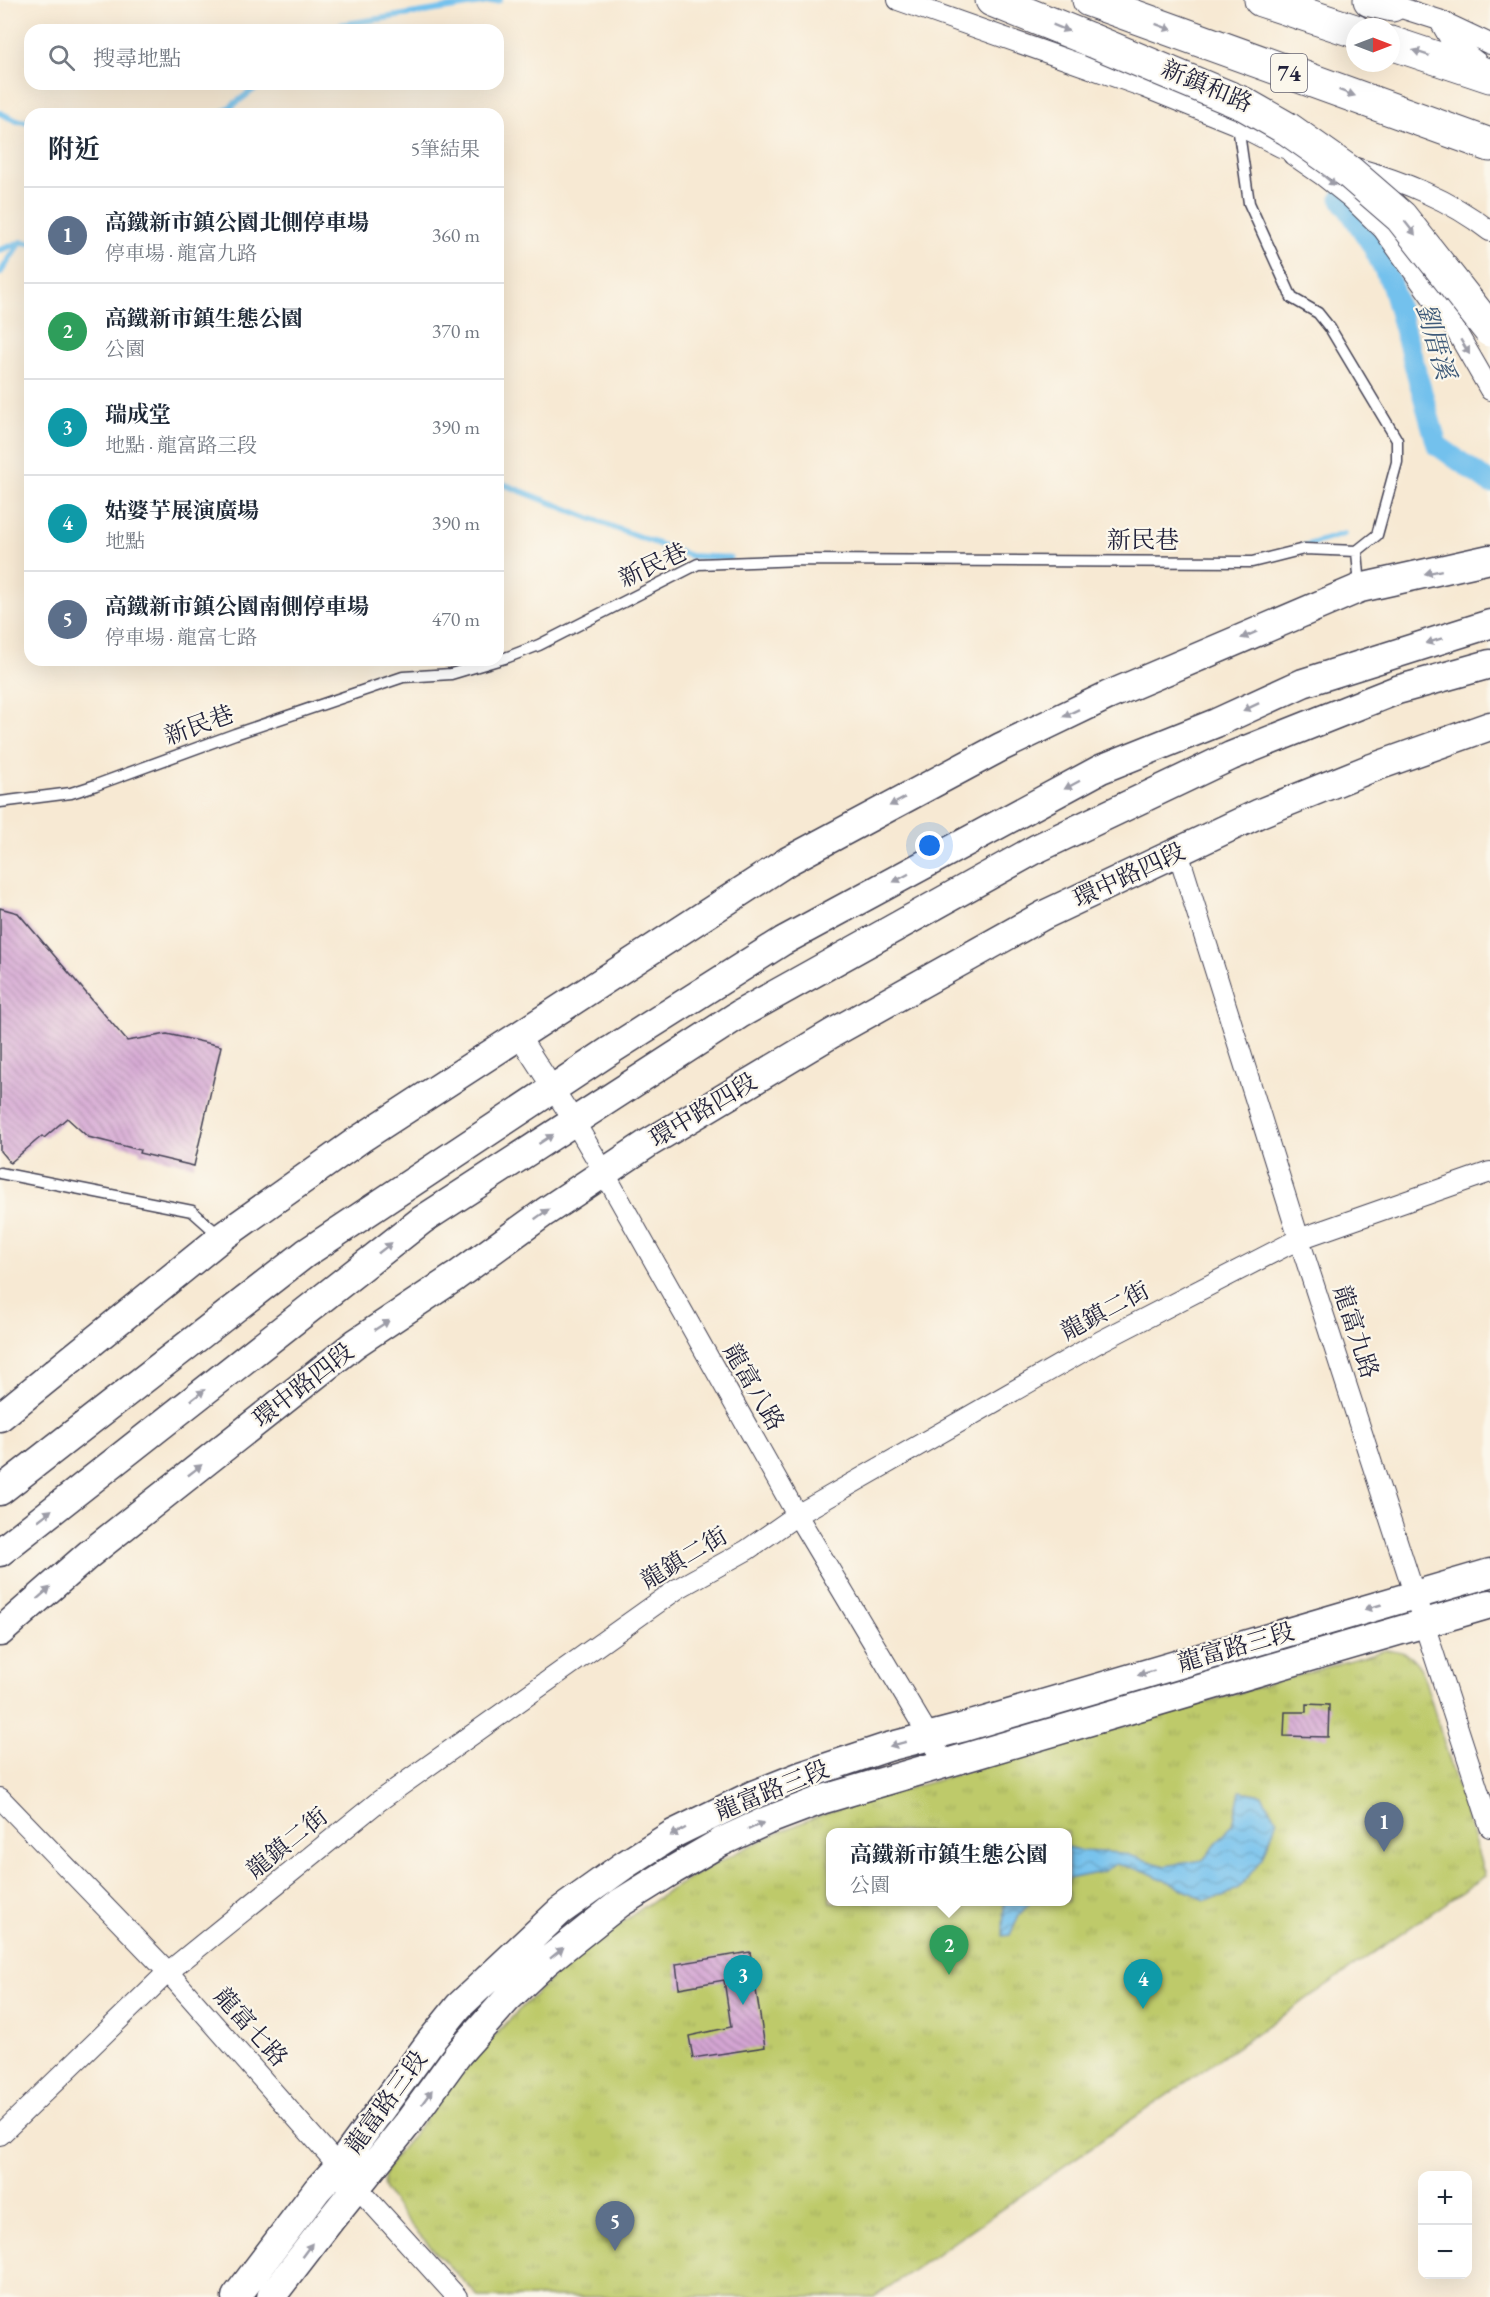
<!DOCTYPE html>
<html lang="zh-TW">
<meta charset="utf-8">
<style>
:root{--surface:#fff;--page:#f6f6f7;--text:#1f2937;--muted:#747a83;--line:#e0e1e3;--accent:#2563eb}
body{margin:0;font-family:"EB Garamond","Noto Serif TC",serif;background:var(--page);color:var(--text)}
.controls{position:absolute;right:18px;bottom:18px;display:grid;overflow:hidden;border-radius:12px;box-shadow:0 6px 24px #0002}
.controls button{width:54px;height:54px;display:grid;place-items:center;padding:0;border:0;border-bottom:2px solid var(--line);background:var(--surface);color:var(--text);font:30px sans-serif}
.compass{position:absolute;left:1346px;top:18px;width:54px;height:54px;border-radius:50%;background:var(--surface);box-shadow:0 6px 24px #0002;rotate:90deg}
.you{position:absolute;left:930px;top:846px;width:21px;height:21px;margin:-15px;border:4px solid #fff;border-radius:50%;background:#1a73e8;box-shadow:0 0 0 9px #1a73e833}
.badge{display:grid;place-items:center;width:39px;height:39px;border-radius:50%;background:var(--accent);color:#fff;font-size:20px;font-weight:700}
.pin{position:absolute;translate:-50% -50px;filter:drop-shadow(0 2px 3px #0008)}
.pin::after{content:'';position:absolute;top:32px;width:21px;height:18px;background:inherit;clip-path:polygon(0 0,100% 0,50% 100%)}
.popup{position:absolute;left:826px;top:1828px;width:246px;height:78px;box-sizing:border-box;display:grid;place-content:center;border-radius:12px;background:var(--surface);filter:drop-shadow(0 2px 4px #0005);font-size:20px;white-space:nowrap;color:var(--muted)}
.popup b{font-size:22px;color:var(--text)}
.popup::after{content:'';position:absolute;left:50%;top:100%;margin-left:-12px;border:12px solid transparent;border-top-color:var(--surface)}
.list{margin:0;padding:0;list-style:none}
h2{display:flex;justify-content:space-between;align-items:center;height:78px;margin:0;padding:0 24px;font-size:26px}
h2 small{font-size:20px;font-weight:400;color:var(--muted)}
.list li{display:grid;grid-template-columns:39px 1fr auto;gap:18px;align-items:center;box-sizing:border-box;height:96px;padding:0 24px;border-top:2px solid var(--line)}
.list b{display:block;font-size:22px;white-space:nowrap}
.list p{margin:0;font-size:20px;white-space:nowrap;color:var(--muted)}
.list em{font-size:20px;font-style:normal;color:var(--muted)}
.icon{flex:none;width:33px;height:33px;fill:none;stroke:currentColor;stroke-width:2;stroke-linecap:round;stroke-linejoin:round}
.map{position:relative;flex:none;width:1490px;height:2297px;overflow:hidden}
.search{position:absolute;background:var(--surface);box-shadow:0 6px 24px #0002;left:24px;top:24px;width:480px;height:66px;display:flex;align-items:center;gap:15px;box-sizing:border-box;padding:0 21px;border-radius:18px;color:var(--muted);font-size:22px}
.panel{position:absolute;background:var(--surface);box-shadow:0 6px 24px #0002;left:24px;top:108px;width:480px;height:558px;border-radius:18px}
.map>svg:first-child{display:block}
.grass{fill:url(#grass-tufts);stroke:#707653;stroke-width:1.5;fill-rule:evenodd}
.water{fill:url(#water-waves);stroke:#4a7294;stroke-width:1.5}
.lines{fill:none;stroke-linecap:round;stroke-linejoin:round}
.stream{stroke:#73c1ed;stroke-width:6}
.canal{stroke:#73c1ed;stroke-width:21}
.building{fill:url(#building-back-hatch)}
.lane-casing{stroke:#424052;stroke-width:13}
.street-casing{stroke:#424052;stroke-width:22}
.secondary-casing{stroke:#424052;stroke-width:31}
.highway-casing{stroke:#424052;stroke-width:35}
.lane{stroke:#fff;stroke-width:10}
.street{stroke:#fff;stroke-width:20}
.secondary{stroke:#fff;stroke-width:28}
.highway{stroke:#fff;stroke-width:33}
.highway-bridge-casing{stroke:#424052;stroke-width:35;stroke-linecap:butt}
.highway-bridge{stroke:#fff;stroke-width:33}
.oneway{fill:#9c9ca7}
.labels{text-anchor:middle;stroke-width:4.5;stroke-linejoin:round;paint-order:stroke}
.shield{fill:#fbf7ec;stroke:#636270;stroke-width:1.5}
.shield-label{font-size:22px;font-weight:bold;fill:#22223b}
.street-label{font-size:24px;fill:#22223b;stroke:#fbf7ec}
.water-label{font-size:26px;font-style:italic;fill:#3e5a79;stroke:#fbf7ec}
</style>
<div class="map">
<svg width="1490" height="2297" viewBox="0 0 1490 2297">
<defs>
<pattern id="grass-tufts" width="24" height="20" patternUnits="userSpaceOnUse" patternTransform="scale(1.5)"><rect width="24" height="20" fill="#beca6b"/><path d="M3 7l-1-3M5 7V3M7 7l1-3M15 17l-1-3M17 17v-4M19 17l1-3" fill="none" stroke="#a3ad5e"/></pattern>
<pattern id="water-waves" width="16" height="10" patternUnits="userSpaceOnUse" patternTransform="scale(1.5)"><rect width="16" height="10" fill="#73c1ed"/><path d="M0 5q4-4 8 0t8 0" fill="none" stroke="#5e9cc1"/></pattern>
<pattern id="building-back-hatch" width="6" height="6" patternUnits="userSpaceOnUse" patternTransform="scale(1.5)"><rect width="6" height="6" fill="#d4a5d3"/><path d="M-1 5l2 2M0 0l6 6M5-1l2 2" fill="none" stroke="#ac86ac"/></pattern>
</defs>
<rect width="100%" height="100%" fill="#fbf7ec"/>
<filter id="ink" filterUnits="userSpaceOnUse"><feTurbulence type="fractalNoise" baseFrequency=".0167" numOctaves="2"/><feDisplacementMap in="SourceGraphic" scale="12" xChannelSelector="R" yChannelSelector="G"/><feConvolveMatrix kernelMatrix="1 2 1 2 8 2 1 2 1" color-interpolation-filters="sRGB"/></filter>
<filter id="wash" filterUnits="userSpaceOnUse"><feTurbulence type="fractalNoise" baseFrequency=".008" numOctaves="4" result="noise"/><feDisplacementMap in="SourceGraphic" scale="24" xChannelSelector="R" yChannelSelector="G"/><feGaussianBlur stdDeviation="1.35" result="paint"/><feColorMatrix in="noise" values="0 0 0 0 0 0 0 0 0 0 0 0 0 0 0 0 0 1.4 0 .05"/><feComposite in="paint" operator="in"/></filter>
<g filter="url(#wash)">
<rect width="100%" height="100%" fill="#f7e9d3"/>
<!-- grass -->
<path class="grass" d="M1386 1650C1404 1650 1413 1655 1422 1671L1485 1876 874 2297H479C461 2278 385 2204 383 2183 383 2174 389 2166 394 2158 435 2107 475 2054 521 2008 609 1920 715 1855 831 1811ZM830 1832H1068V1902H830Z"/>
<!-- water -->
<path class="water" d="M1240 1791 1262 1795 1277 1820 1263 1858 1240 1887 1223 1897 1205 1900 1145 1871 1116 1864 1102 1872 1068 1879V1847L1082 1851 1122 1853 1165 1866 1203 1860 1233 1824Z
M1004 1902H1031L1019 1915 1010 1935 1003 1936Z"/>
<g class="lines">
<!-- stream -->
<path class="stream" d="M334 30 340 25 500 0
M0 113 17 121 30 122
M221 114 261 84
M0 250 19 243
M0 273 21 242 30 243
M498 482 615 528 691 556 730 558
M1304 546 1344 534"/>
<!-- canal -->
<path class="canal" d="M1341 198 1372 245 1391 283 1437 445 1490 483"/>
</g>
<g id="blocks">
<!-- building -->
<path class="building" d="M0 908 18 913 127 1041 167 1034 221 1046 194 1166 139 1153 140 1150 88 1137 67 1118 44 1138 42 1136 10 1163 0 1151Z
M1306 1704 1329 1705 1328 1737 1284 1736 1285 1712H1306Z
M750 1952 765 2047 693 2058 689 2036 731 2027 724 1980 679 1988 676 1964Z"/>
</g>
</g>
<g filter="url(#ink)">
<use href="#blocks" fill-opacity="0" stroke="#424052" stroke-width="1.5"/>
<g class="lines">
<!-- lane casing -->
<g class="lane-casing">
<path id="lane" d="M1238 126 1249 203 1292 298 1318 313 1330 328 1397 440V462L1377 535 1357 551
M0 802 71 793 96 785 235 734 403 677 451 674 508 657 539 645 698 564 801 560 1252 562 1304 549 1357 551 1360 587
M0 1173 192 1211 220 1236"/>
</g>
<!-- street casing -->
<g class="street-casing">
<path id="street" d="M898 0 1144 87 1238 125 1281 147 1313 156
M1385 0 1392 5 1439 20 1490 44
M1439 20 1453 44 1478 63
M1293 155 1322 175 1351 198 1383 229 1456 331 1490 390
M1353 167C1402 181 1449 199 1490 231
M1178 852 1299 1239 1490 1827
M519 1036 574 1121 604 1172 797 1515 945 1763
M0 1798 168 1972 358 2188 457 2297
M0 2135 168 1972 379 1801 677 1589 747 1550 797 1515 1101 1341 1299 1239 1490 1172"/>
</g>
<!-- secondary casing -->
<g class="secondary-casing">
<path id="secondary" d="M0 1417 222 1237 360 1139 788 861 1001 747 1107 696 1360 588 1490 559
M0 1491 306 1253 611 1050 783 941 1101 769 1216 723 1303 683 1490 624
M0 1552 422 1220 740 1014 1036 849 1231 756 1397 690 1490 664
M0 1632 88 1555 356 1343 455 1277 545 1212 647 1144 831 1034 1044 915 1260 813 1369 769 1490 726
M236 2297 317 2190 340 2165 430 2042 459 2006 560 1911 623 1866 673 1834 753 1795 801 1776 888 1747 961 1728 1490 1573
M271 2297 331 2219 408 2123 458 2054 508 1998 546 1962 620 1903 673 1870 721 1842 766 1821 824 1799 1490 1604"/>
</g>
<!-- highway casing -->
<g class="highway-casing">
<path id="highway" d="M992 0 1091 40
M1089 0 1490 145
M1261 0 1355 31
M1370 0 1392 5
M1391 43 1490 76"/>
</g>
<!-- lane -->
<use href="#lane" class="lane"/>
<!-- street -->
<use href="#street" class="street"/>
<!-- secondary -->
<use href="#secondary" class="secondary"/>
<!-- highway -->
<use href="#highway" class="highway"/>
<!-- highway-bridge casing -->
<g class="highway-bridge-casing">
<path id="highway-bridge" d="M1091 40 1244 104 1288 129 1349 172 1401 217 1490 330"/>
</g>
<!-- highway-bridge -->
<use href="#highway-bridge" class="highway-bridge"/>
</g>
<!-- one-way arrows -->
<defs><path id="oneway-solid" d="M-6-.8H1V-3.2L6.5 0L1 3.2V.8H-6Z" transform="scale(1.5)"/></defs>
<g class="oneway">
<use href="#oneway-solid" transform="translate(1164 27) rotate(20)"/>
<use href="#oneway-solid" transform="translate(1061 28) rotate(22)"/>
<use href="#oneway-solid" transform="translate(1421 53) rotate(-162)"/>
<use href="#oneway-solid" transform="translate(1347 93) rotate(20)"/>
<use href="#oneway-solid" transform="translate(1329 180) rotate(39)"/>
<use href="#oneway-solid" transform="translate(1410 228) rotate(52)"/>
<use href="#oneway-solid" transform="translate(1465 347) rotate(59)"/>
<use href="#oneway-solid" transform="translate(1433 572) rotate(168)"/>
<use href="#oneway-solid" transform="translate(1249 635) rotate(157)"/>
<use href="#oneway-solid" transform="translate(1434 641) rotate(162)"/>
<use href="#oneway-solid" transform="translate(1251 707) rotate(155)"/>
<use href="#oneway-solid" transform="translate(1071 713) rotate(154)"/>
<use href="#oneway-solid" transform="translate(1072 785) rotate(152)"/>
<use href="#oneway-solid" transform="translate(897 802) rotate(152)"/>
<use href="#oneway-solid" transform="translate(901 878) rotate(152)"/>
<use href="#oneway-solid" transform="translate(546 1139) rotate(-33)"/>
<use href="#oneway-solid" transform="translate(542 1214) rotate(-35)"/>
<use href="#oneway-solid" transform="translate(385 1248) rotate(-38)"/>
<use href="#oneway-solid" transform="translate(382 1325) rotate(-33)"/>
<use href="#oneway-solid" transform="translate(198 1395) rotate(-38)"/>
<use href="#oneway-solid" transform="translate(195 1470) rotate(-38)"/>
<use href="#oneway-solid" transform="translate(45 1515) rotate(-38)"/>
<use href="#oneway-solid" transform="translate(44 1593) rotate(-41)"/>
<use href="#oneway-solid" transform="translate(1373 1607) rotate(164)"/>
<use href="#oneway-solid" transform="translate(1146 1673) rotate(164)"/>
<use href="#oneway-solid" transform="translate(898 1744) rotate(165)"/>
<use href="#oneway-solid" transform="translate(756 1826) rotate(-25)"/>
<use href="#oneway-solid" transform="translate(678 1832) rotate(152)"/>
<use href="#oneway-solid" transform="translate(557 1953) rotate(-39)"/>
<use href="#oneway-solid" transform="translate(427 2097) rotate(-54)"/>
<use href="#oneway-solid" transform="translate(307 2250) rotate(-53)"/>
</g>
</g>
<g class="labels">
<!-- shield labels -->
<rect class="shield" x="1271" y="54" width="36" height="38" rx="4.5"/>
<g class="shield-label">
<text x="1289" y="81">74</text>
</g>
<!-- street labels -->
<g class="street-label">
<text transform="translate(1207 86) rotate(23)" y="8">新鎮和路</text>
<text x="1143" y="548">新民巷</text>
<text transform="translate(653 565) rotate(-25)" y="8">新民巷</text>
<text transform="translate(199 725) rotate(-20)" y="8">新民巷</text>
<text transform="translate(1129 875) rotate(-25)" y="8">環中路四段</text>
<text transform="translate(703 1110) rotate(-31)" y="8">環中路四段</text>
<text transform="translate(1105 1311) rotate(-28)" y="8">龍鎮二街</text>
<text transform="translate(1356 1332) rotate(72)" y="8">龍富九路</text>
<text transform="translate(303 1385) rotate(-38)" y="8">環中路四段</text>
<text transform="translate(754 1387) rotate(60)" y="8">龍富八路</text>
<text transform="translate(684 1558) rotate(-31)" y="8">龍鎮二街</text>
<text transform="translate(1236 1647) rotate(-16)" y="8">龍富路三段</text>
<text transform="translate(772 1790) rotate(-22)" y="8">龍富路三段</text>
<text transform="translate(287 1843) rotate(-39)" y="8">龍鎮二街</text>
<text transform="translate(251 2027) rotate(48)" y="8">龍富七路</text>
<text transform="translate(386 2102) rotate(-54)" y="8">龍富路三段</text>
</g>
<!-- water labels -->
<g class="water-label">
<text transform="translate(1436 341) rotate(74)" y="9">劉厝溪</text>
</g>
</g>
</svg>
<div class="controls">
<button>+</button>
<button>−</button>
</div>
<svg class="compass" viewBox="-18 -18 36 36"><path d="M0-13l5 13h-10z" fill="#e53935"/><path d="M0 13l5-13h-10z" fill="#747a83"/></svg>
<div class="you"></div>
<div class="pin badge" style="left:1384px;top:1852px;background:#5c6f8a">1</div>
<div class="pin badge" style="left:949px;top:1975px;background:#2e9e5b">2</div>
<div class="popup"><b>高鐵新市鎮生態公園</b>公園</div>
<div class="pin badge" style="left:743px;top:2005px;background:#0f9aa8">3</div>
<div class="pin badge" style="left:1143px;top:2009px;background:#0f9aa8">4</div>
<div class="pin badge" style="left:615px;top:2251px;background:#5c6f8a">5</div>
<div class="search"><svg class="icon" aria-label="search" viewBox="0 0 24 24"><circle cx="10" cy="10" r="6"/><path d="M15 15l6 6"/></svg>搜尋地點</div>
<section class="panel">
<h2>附近<small>5筆結果</small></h2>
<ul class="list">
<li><span class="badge" style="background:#5c6f8a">1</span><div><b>高鐵新市鎮公園北側停車場</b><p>停車場 · 龍富九路</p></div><em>360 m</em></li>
<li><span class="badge" style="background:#2e9e5b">2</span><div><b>高鐵新市鎮生態公園</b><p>公園</p></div><em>370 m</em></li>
<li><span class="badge" style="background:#0f9aa8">3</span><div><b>瑞成堂</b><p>地點 · 龍富路三段</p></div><em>390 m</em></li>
<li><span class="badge" style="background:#0f9aa8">4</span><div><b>姑婆芋展演廣場</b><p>地點</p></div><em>390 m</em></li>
<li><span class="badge" style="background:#5c6f8a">5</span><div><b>高鐵新市鎮公園南側停車場</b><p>停車場 · 龍富七路</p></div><em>470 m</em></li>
</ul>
</section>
</div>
